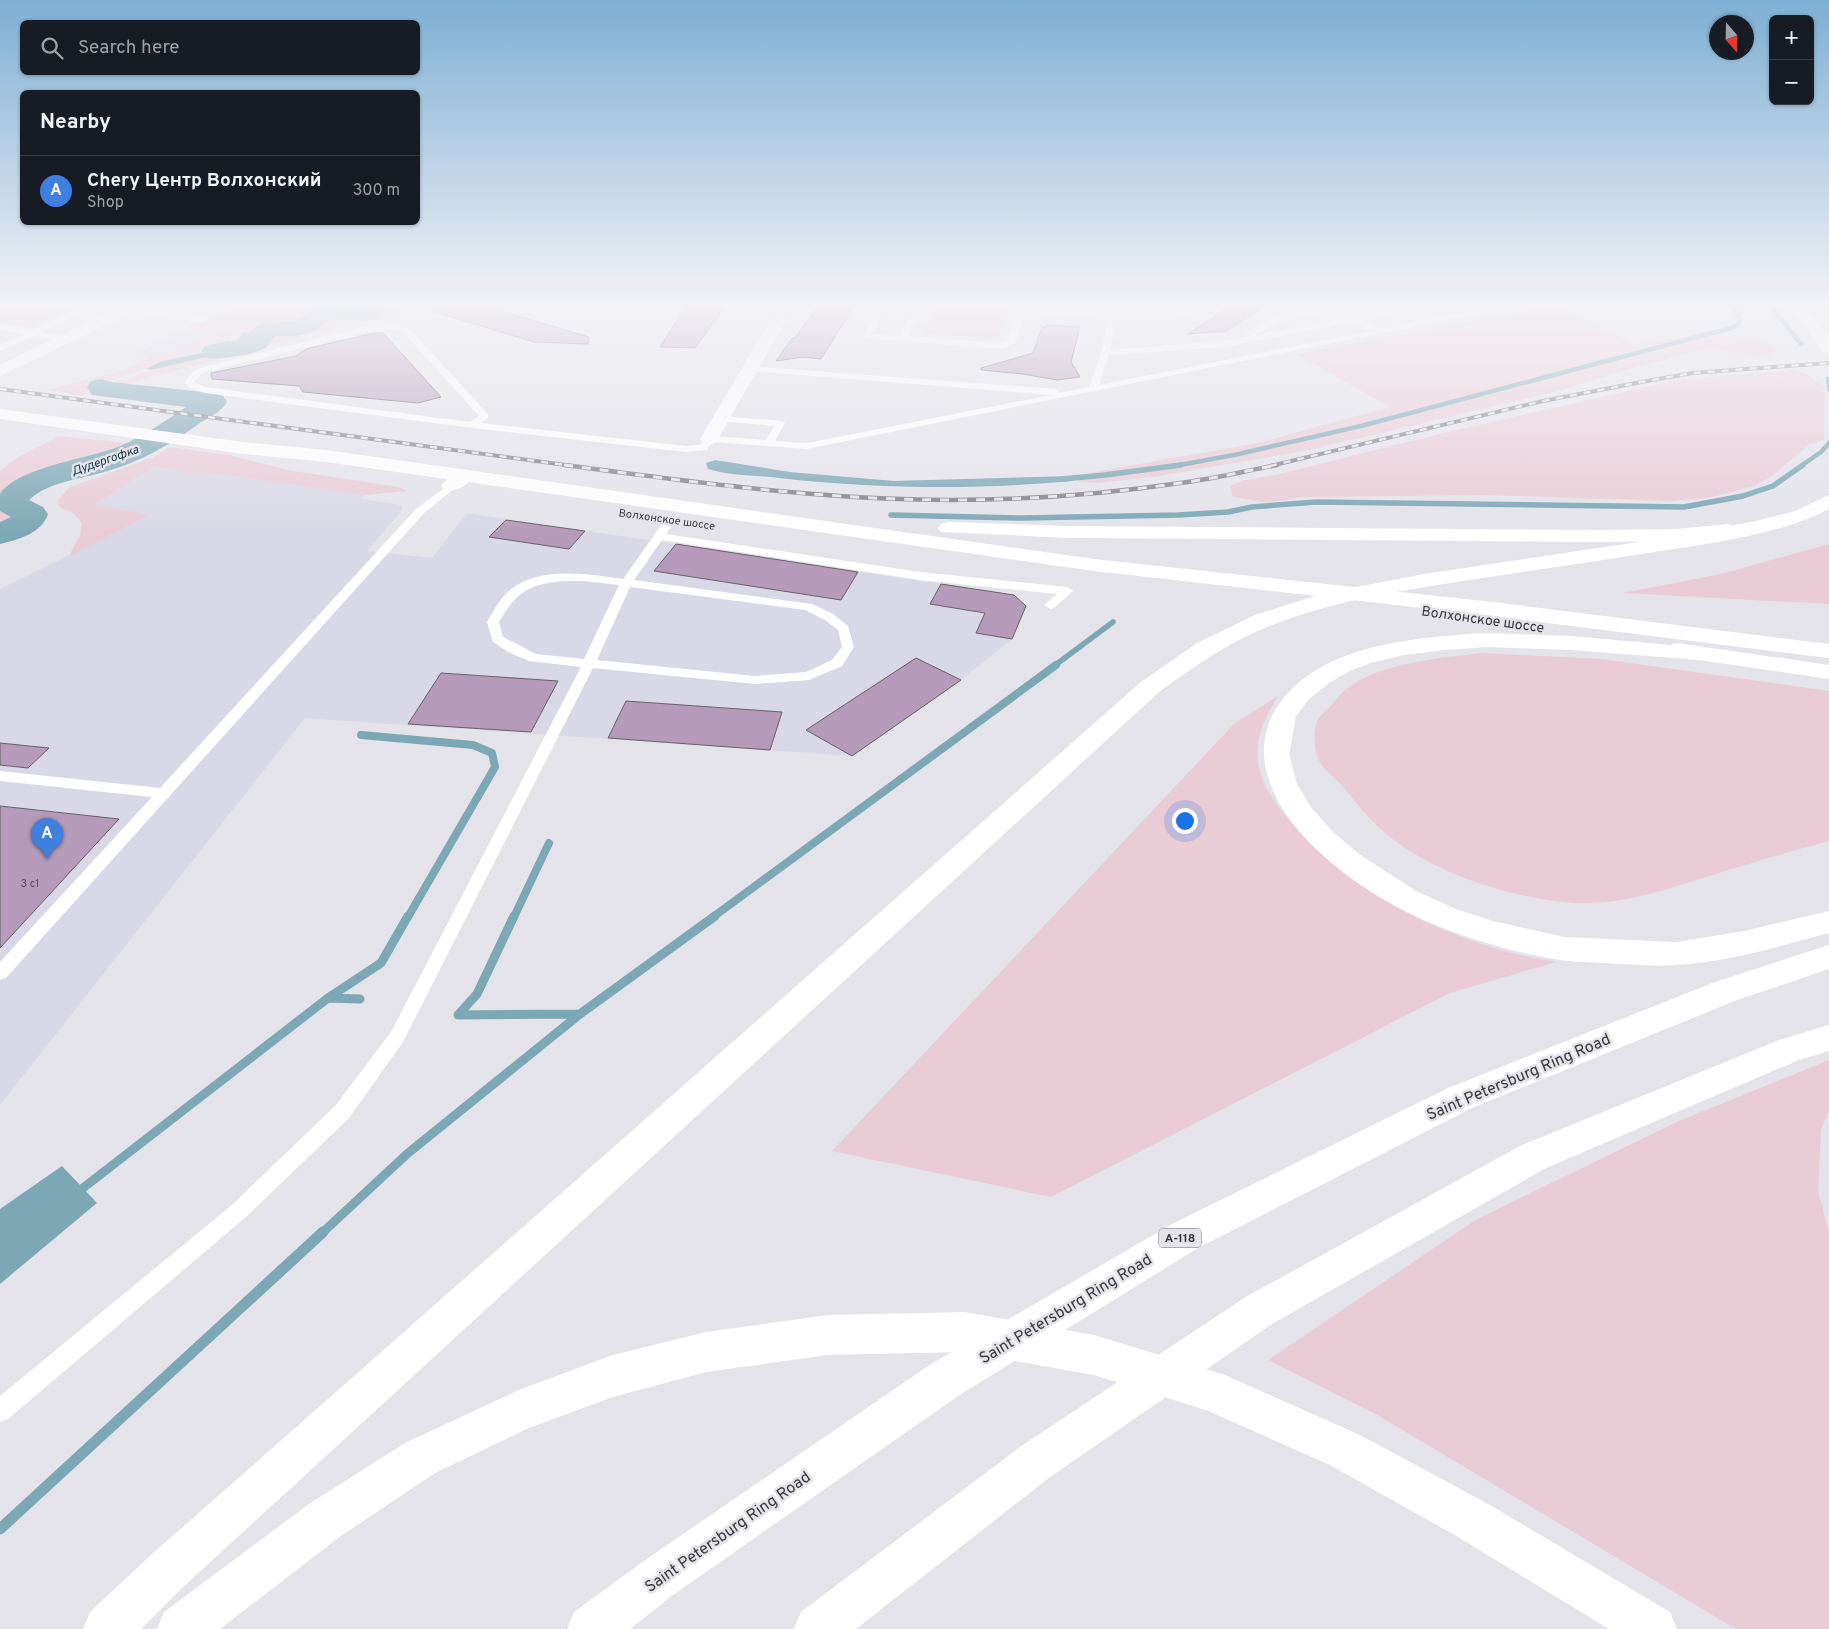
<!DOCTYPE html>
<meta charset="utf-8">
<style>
:root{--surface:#171b24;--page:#242831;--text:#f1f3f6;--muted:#9ea1a6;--line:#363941;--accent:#8f7c22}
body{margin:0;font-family:Overpass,sans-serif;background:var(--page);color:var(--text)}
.controls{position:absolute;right:15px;top:15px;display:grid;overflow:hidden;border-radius:8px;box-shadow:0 1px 4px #0004}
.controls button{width:45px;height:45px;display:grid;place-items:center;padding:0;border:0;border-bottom:1px solid var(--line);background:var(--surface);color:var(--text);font:25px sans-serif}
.compass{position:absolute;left:1709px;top:15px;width:45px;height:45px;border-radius:50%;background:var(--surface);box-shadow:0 1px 4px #0004;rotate:160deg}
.you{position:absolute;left:1184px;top:820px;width:18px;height:18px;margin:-12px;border:4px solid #fff;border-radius:50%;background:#1a73e8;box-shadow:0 0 0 8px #1a73e833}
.badge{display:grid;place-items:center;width:32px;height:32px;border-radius:50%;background:var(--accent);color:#fff;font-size:16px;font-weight:700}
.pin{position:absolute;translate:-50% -41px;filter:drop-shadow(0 1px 2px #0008)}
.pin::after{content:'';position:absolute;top:26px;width:18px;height:15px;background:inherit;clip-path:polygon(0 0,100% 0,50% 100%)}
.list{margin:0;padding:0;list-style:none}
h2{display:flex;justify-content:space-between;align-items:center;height:65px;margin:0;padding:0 20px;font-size:21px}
h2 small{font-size:16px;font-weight:400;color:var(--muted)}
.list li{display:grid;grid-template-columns:32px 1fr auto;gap:15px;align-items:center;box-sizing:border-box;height:70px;padding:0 20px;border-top:1px solid var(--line)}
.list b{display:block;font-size:19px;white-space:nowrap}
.list p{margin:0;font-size:16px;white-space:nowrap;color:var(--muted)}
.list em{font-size:16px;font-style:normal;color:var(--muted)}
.icon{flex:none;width:28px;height:28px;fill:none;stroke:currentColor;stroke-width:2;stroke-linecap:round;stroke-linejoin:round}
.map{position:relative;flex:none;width:1829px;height:1629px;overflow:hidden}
.search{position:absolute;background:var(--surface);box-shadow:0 1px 4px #0004;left:20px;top:20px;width:400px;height:55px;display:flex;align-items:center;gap:12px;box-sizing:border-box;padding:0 18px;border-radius:8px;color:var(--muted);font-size:19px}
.panel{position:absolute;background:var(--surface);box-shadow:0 1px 4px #0004;left:20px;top:90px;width:400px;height:135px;border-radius:8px}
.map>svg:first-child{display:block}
.built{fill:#d9d8e6}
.green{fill:#e9ccd6}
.water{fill:#7ca7b5}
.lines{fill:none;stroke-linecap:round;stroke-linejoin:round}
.stream-far4{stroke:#7ca7b5;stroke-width:4.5}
.stream-far3{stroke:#7ca7b5;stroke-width:5.5}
.stream-far2{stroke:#7ca7b5;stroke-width:8}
.stream-far1{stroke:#7ca7b5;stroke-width:9}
.stream{stroke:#7ca7b5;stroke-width:11}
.river{fill:#7ca7b5;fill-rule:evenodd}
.building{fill:#b59bb9;stroke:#656165}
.lane{fill:#fff;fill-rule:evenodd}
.street{fill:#fff;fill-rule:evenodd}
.secondary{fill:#fff;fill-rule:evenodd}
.primary{fill:#fff;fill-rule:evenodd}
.highway{fill:#fff;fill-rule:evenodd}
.rail-far1-casing{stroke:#848388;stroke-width:4}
.rail-casing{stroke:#848388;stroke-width:4.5}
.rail-far1{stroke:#e4e3ea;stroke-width:2.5;stroke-dasharray:7;stroke-linecap:butt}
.rail{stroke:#e4e3ea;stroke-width:3;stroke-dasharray:9;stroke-linecap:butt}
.labels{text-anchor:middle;stroke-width:5;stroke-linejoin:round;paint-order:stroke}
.far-street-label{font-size:11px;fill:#38383a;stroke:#e4e3ea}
.number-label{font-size:11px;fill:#57515a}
.far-water-label{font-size:12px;font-style:italic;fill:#0f3743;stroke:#e4e3ea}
.shield{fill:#e4e3ea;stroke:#6c6b6f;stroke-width:1}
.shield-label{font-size:12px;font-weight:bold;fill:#38383a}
.street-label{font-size:14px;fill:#38383a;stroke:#e4e3ea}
.near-street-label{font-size:16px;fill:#38383a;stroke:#e4e3ea}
</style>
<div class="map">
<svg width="1829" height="1629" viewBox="0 0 1829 1629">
<rect width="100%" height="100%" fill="#e4e3ea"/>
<!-- built -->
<path class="built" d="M208 306H238L215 318 191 315Z
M187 328 219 332 191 346 149 358 132 356Z
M153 467 186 471 187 474H193L201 472 365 495 361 499 401 505 402 509 399 514 367 551 432 558 467 513 1014 595 1026 606 1012 639 961 680 852 756 305 718 0 1105V589L149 516 94 505Z"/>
<!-- green -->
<path class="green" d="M0 306H64L76 308 30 327 0 322Z
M238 306H367L321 313 303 325 293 328 247 331 231 336 230 340H239L232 347 162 361 146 369 94 386 83 396 47 390 125 370 149 358 191 346 218 332 187 328 199 321 215 318Z
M379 306H404C386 324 361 321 337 321L334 328 111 388 109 385 151 370 262 342 264 336C276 327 293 333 307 327 314 324 318 317 326 315 343 311 367 322 379 306Z
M935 306H1011L999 336 987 338 932 334 926 332 925 329Z
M1552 306H1560L1636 345 1711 331 1730 337 1758 339 1773 345 1776 351 1773 355 1753 357 1709 348 1622 371 1555 392 1304 451 1152 477 1097 483 1078 481 1089 473 1258 443 1389 407 1297 354Z
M1792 370 1806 374 1825 387 1824 440 1810 444 1773 475 1755 486 1712 497 1672 501 1483 495 1300 497 1269 503 1233 497 1230 486 1245 480 1275 475 1456 430 1668 382 1715 376Z
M59 436 138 444C124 450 110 457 95 461 63 471 30 473 3 497L6 508 24 519 0 529V471L18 457Z
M169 447 229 455 287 470 398 487 408 491 365 495 201 472 187 474 186 471 153 467 94 505 150 515 69 556 80 535 82 523 73 513 59 507 58 501 68 488 154 457Z
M1829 544V604L1623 593 1721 574Z
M1482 653 1602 659 1829 691V841C1787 852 1745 865 1703 878 1661 891 1620 905 1575 903 1513 899 1431 873 1384 832 1369 819 1356 803 1344 788 1335 777 1324 772 1318 758 1314 749 1313 728 1318 719 1321 715 1325 711 1329 708 1334 702 1339 695 1345 690 1378 663 1440 658 1482 653Z
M1278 696C1266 716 1255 737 1258 761 1260 783 1275 803 1289 820 1343 886 1424 928 1504 951 1521 956 1539 958 1556 962L1450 993 1051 1197 832 1151 1234 724Z
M1829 1060V1111L1821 1130 1818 1191 1829 1232V1629H1736L1379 1416 1268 1360 1477 1219 1679 1121Z"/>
<!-- water -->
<path class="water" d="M267 329 273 331 265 335 259 345 151 370 146 369 162 361 232 347 237 343 242 333Z
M715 460 790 472 894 481 1072 476 1073 481C975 490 877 489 779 478 756 475 730 476 708 469L706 463Z
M62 1166 97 1203 0 1284V1209Z"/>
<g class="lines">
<!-- stream-far4 -->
<path class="stream-far4" d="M1733 306 1745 307
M1771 306 1801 344
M1828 379 1829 389
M213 402 217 403
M1174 466 1234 455 1361 426 1731 328 1738 325 1740 320 1733 306
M1801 466 1821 452 1829 443"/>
<!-- stream-far3 -->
<path class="stream-far3" d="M1062 479 1105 475 1181 465
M891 515 1021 518 1179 515 1228 512 1252 507 1316 502 1684 507 1743 496 1773 486 1803 465
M1054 666 1113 622"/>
<!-- stream-far2 -->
<path class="stream-far2" d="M361 735 473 745 492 753 495 767 408 917
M514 917 549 843
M713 917 1056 665"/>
<!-- stream-far1 -->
<path class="stream-far1" d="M328 998 381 963 408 916
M458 1015 477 994 514 916
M458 1015 580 1014
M83 1188 328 998 360 999
M322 1233 407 1154 580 1014 715 916"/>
<!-- stream -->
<path class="stream" d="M0 1529 323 1232"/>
<!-- river -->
<path class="river" d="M325 306H388C372 329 349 314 330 320 324 322 320 328 314 331 302 337 289 336 276 336 271 339 269 345 265 348 255 355 216 360 205 358L201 352 205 346 245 338 255 327 260 324 273 321H295L312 310Z
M101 379 111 382 213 393 223 396 227 402C221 412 210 417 200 423 170 445 140 462 104 472 80 479 48 482 29 500L43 507 48 514C42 533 18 540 0 544V522L11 517 0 511V494C19 466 90 459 123 445 145 435 165 421 186 407L92 395 87 387 91 381Z"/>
</g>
<!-- building -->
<path class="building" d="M433 306H484L589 337 588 344 534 342 432 311Z
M686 306H725L695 348 660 347Z
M820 306H854L821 359 804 357 776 361 792 338H795L815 310H817Z
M1230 306H1266L1226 331 1188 334Z
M1046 325 1080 327 1071 362 1080 377 1057 380 1023 374 981 370V368L1033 353 1042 327H1045Z
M374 333H383L441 397 418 403 303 392 299 386 212 379 211 373 296 356 306 349Z
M506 520 585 531 569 549 489 537Z
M676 544 858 572 841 600 654 571Z
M941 584 1014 595 1026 606 1012 639 976 633 985 613 930 604Z
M916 658 961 680 852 756 806 730Z
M441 673 558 681 531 732 408 724Z
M626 701 782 712 770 750 608 738Z
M0 743 49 748 28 768 0 765Z
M0 806 119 819 0 948Z"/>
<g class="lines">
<!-- lane -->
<path class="lane" d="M85 306H96L42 332 68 337V341L34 336 0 351V345L24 334 0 330V324L32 330Z
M879 306H887L873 334 899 336 915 306H923L907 336 988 342H1002L1009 339 1020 306 1109 313 1111 306H1119L1118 314C1134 314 1150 315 1166 313 1179 312 1189 306 1202 306 1181 324 1142 319 1117 319L1110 350 1224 341 1346 318 1333 311 1289 319 1252 336 1245 334C1265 316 1321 306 1346 306L1343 309 1356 316 1409 306H1427L1363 320 1380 329 1498 306H1516L807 449 712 442 707 450 686 452 472 428 205 393 190 388 184 382 195 370 203 367 367 326 394 324 410 329 488 414V418L481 423 686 446 700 445 705 437 709 436 766 440 774 426 718 421V417L721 416 783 421 785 423 775 441 807 443 1051 395 750 371 745 368 747 366 1055 389 1058 390 1059 393 1089 387 1101 353 1108 318 1026 312 1016 342 1004 348H988L865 338 864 336ZM1353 322 1371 331 1099 385 1109 355 1224 347ZM394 330 404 333 479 416 470 422 206 387 194 382 201 374 209 371 367 332Z
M126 307 204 317 208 320 204 323 129 311 125 309Z
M451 483 456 486 455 488 424 513 6 978 0 980V962L152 797 0 781V771L160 788 416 509Z
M671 516 677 519 666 534 920 572 1067 587 1073 591 1054 608 1050 609 1044 605 1057 594 920 580 662 540 634 580 812 604 833 614 848 626 854 647 842 666 809 680 755 684 593 668 403 1042 349 1118 247 1216 8 1419 0 1422V1396L233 1204 335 1106 391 1032 581 667 529 661 510 653 493 642 487 622C493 612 498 601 507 593 536 565 587 574 623 579L667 517ZM567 581H583L619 585 584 659 536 654 503 637 499 622C517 590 532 583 567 581ZM630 587 805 610 825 620 838 630 842 647 832 660 806 672 755 676 597 660Z"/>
<!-- street -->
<path class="street" d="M121 306H141L139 309 0 376V365Z
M779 306H794L718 439 715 443 709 445 703 443 700 439Z
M464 470 471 472 474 476C467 486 456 493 444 490L441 486C447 478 455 472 464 470Z"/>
<!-- secondary -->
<path class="secondary" d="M0 409 243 442 326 450 1094 559 1493 602 1829 644V658L1493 616 1094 571 326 462 243 454 0 419Z
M948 522 1069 526 1601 530 1676 529 1727 524 1734 526 1737 530 1734 534 1727 536 1676 541 1601 542 1069 538 941 532 938 528 941 524Z
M1487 633 1571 636 1670 645 1677 643 1829 665V679L1699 660 1571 650 1487 647 1445 650 1404 655 1371 663 1350 671 1329 683 1309 699 1296 716 1289 755 1297 784 1310 806 1332 831 1359 854 1416 891 1456 909 1493 921 1564 937 1676 942 1744 931 1829 911V933C1780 946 1728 962 1677 965 1652 967 1627 964 1602 963 1588 962 1574 962 1560 960 1494 949 1423 926 1367 889 1330 865 1285 826 1270 783 1249 727 1285 683 1335 660 1382 640 1436 636 1487 633Z"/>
<!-- primary -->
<path class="primary" d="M964 1312 1094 1335 1225 1375 1360 1435 1490 1505 1670 1612 1677 1629H1609L1458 1537 1330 1465 1206 1410 1094 1375 964 1352 828 1355 706 1372 613 1397 529 1428 435 1473 341 1536 220 1629H157L164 1612 309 1504 405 1443 519 1390 613 1355 706 1332 828 1315Z"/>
<!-- highway -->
<path class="highway" d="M1791 306H1806L1829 338V354L1823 352Z
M1829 495V509C1778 536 1700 545 1642 554 1583 563 1523 572 1463 581 1399 591 1333 601 1272 625 1230 641 1195 666 1159 692L183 1587 141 1629H83L90 1612 151 1555 1141 682 1197 643 1255 615 1321 594 1424 574 1665 538 1756 521 1795 511Z
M1829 945V969L1737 1000 1472 1108 1198 1248 958 1396 673 1595 630 1629H567L574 1612 641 1563 928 1366 1172 1224 1448 1088 1715 982Z
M1829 1025V1051L1799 1060 1546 1168 1272 1324 1050 1477 856 1629H794L801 1612 1020 1447 1244 1298 1520 1146 1779 1040Z"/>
<!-- rail-far1 casing -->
<g class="rail-far1-casing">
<path id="rail-far1" d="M0 389 573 466
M1270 466 1543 401 1652 380 1693 373 1829 363"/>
</g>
<!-- rail casing -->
<g class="rail-casing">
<path id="rail" d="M564 465C692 482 821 500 951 500 1027 500 1105 494 1180 483 1213 479 1245 471 1277 465"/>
</g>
<!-- rail-far1 -->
<use href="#rail-far1" class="rail-far1"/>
<!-- rail -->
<use href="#rail" class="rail"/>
</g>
<!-- sky -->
<linearGradient id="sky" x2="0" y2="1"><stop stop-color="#7dafd4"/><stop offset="0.57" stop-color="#f3f2f6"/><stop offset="1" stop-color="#f3f2f6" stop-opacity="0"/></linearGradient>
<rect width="1829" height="534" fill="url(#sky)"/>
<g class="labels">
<!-- far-street labels -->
<g class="far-street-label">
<text transform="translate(667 519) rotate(8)" y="4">Волхонское шоссе</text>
</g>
<!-- number labels -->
<g class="number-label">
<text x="30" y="887">3 с1</text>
</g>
<!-- far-water labels -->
<g class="far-water-label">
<text transform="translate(105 460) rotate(-19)" y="4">Дудергофка</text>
</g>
<!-- shield labels -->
<rect class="shield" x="1159" y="1228.5" width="42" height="19" rx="4"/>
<g class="shield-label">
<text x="1180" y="1242">А-118</text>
</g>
<!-- street labels -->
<g class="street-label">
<text transform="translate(1483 619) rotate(8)" y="5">Волхонское шоссе</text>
</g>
<!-- near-street labels -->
<g class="near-street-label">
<text transform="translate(1518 1076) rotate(-23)" y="6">Saint Petersburg Ring Road</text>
<text transform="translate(1065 1308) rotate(-31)" y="6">Saint Petersburg Ring Road</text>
<text transform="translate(727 1531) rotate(-35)" y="6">Saint Petersburg Ring Road</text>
</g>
</g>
</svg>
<div class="controls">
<button>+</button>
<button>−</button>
</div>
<svg class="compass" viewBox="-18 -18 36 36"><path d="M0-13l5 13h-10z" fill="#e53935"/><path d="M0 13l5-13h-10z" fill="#9ea1a6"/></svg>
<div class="you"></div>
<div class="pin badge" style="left:47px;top:859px;background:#3f7fe0">A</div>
<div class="search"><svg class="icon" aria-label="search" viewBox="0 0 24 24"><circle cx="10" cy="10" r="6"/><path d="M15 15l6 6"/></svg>Search here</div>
<section class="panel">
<h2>Nearby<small></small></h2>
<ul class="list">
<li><span class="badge" style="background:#3f7fe0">A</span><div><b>Chery Центр Волхонский</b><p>Shop</p></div><em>300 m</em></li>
</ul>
</section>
</div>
